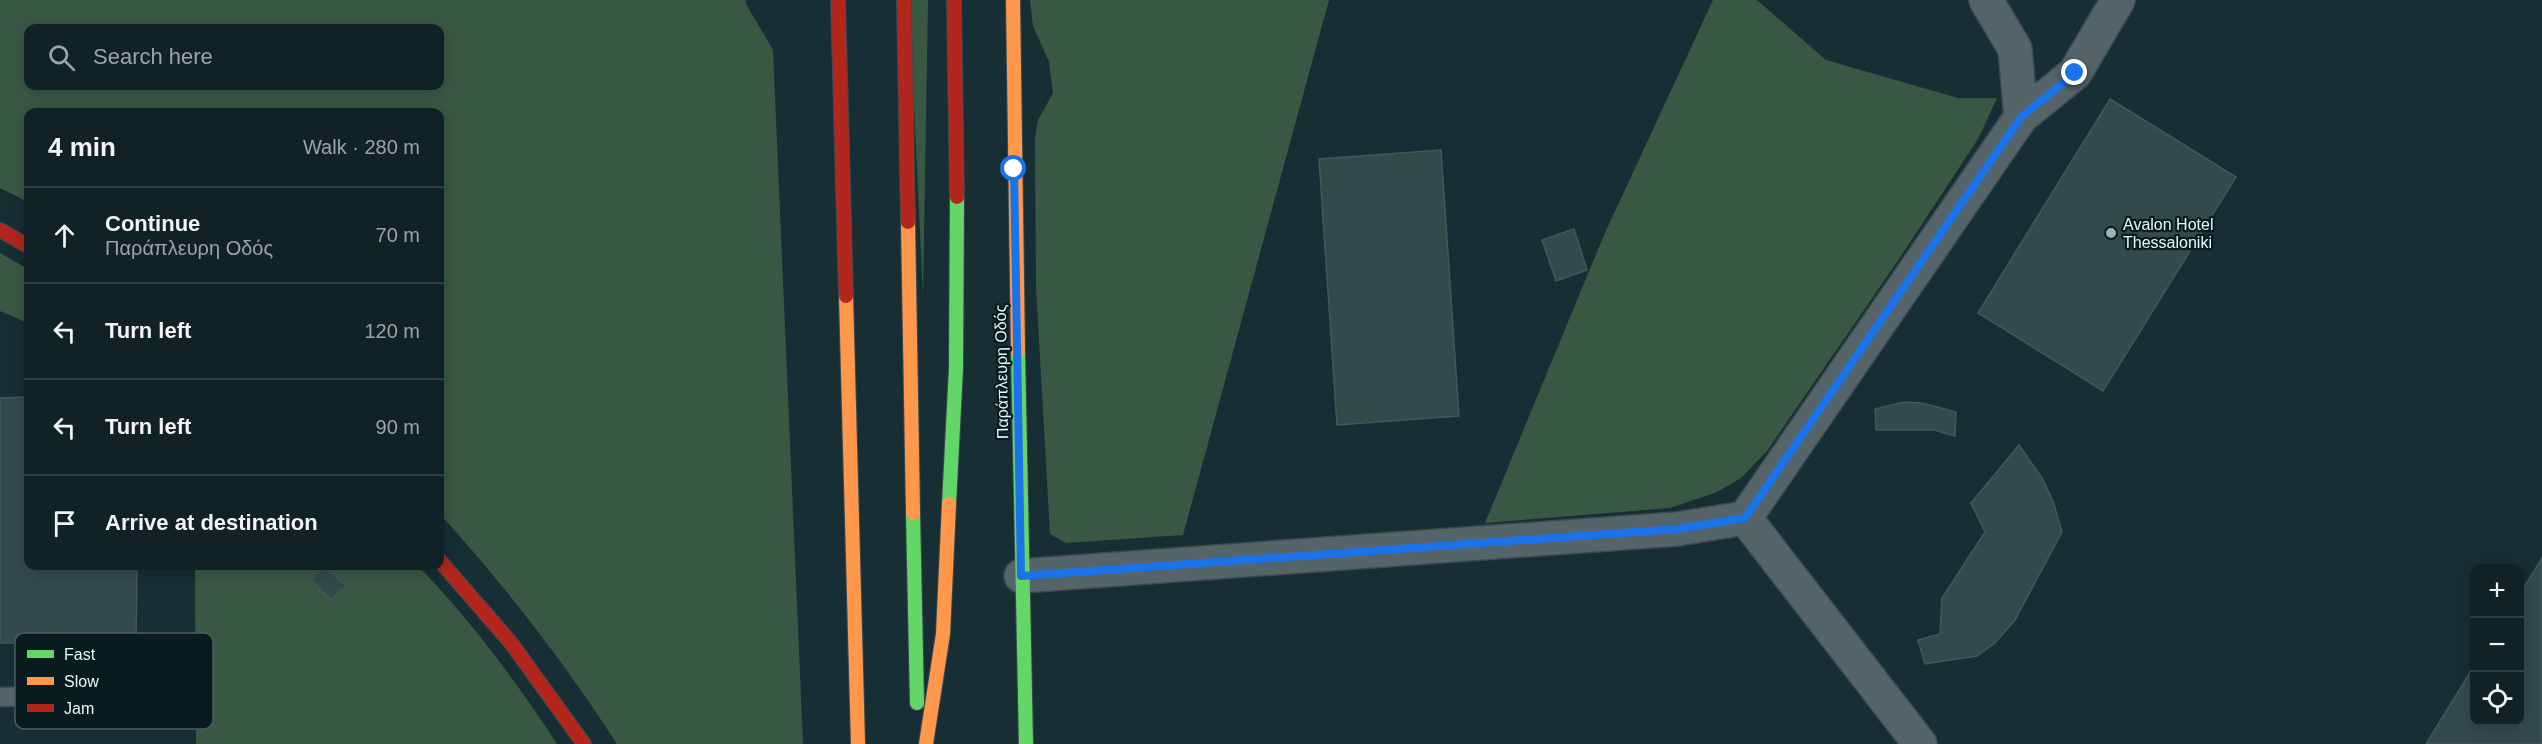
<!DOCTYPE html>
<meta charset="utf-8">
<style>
:root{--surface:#112227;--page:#1e2f33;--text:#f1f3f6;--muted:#9ca4a7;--line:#303f44}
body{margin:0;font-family:Arial,sans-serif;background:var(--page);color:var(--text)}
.controls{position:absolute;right:18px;bottom:18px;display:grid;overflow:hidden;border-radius:12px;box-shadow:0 3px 15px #0003}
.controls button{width:54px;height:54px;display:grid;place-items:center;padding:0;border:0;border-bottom:2px solid var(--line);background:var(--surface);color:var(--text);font:30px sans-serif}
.stop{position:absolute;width:18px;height:18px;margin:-14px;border:4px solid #1a73e8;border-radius:50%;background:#fff}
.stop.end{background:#1a73e8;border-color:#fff;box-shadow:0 2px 6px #0008}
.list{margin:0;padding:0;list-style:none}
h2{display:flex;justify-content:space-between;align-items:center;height:78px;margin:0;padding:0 24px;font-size:26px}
h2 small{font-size:20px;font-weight:400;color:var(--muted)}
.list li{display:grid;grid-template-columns:39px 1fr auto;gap:18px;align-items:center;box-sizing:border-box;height:96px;padding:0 24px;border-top:2px solid var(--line)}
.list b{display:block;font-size:22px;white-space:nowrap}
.list p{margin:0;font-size:20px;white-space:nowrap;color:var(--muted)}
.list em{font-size:20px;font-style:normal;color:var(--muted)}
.icon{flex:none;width:33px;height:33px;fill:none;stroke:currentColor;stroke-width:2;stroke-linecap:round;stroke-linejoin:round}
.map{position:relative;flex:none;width:2542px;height:744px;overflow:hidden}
.search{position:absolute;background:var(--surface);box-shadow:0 3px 15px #0003;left:24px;top:24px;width:420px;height:66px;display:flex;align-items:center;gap:15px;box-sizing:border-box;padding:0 21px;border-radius:12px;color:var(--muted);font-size:22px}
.panel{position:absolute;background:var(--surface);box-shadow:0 3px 15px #0003;left:24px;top:108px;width:420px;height:462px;border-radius:12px}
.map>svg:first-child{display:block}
.green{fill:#395844;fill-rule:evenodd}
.building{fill:#334a4b;stroke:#445658;stroke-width:1.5}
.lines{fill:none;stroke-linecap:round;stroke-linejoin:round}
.lane-casing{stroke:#3b4b51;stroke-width:21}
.street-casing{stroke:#3b4b51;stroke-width:36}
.fast-casing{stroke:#3b4b51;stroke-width:16}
.slow-casing{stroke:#3b4b51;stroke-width:16}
.jam-casing{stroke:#3b4b51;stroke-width:16}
.lane{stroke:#556468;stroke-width:18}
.street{stroke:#556468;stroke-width:33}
.fast{stroke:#63d668;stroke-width:14}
.slow{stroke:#ff974d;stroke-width:14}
.jam{stroke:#b3261e;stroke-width:14}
.route{stroke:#1a73e8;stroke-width:8}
.poi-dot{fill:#9cb1b8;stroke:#0a1b1f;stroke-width:2}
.labels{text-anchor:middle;stroke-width:4.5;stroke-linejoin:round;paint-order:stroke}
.poi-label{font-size:16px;fill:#e3f8ff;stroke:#0a1b1f;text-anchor:start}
.street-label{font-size:16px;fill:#e3f8ff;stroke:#0a1b1f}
.key{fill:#0a1b1f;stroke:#4b5d62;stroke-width:1.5}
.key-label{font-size:16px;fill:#e3f8ff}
</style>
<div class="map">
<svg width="2542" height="744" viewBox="0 0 2542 744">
<rect width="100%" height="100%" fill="#172e34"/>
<!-- green -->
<path class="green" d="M0 0H746V4L773 50 803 744H617C564 662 505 586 440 514V112H28V202L0 188ZM28 28H440V86H28Z
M909 0H928L923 296Z
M1030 0H1329L1183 535 1066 543 1050 534 1036 287 1035 138 1038 120 1053 93 1049 62 1033 26Z
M1713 0H1757L1826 60 1958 98H1997L1978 139 1899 259 1767 451 1741 478 1717 492 1670 508 1485 523 1604 235Z
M0 253 28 269V323L0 311Z
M195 566H418C470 619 516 681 557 744H196Z"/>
<!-- building -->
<path class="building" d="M2110 99 2236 177 2103 391 1978 313Z
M1441 150 1459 416 1337 425 1319 159Z
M1574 229 1587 270 1556 281 1542 240Z
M28 397V566H137L136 643H0V398Z
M1904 402 1922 403 1956 412 1955 436 1934 430H1876L1875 409Z
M2019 445 2042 478 2053 501 2062 532 2015 620 1995 643 1977 656 1925 664 1918 640 1940 634 1942 598 1985 532 1971 503Z
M2542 558V744H2426L2474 666V722H2520V594Z
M324 566 346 586 331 600 311 579Z"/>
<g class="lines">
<!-- lane casing -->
<g class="lane-casing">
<path id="lane" d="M0 697 177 694"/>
</g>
<!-- street casing -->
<g class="street-casing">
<path id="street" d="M2021 117 2075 73 2118 0
M1745 518 1920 744
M1021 576 1677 529 1745 518 2021 117 2015 49 1986 0"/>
</g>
<!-- fast casing -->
<g class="fast-casing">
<path id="fast" d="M1018 351 1026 744
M949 504 956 368 957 197
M913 513 917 703"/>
</g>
<!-- slow casing -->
<g class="slow-casing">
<path id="slow" d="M1013 0 1018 351
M908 222 913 513
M846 296 858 744
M926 744 943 634 949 504"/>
</g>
<!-- jam casing -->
<g class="jam-casing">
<path id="jam" d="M838 0 846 296
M904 0 908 222
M954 0 957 197
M0 230 28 246
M440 561 511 643 584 744"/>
</g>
<!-- lane -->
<use href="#lane" class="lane"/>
<!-- street -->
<use href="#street" class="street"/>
<!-- fast -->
<use href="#fast" class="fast"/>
<!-- slow -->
<use href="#slow" class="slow"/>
<!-- jam -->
<use href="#jam" class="jam"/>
</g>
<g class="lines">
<!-- route -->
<path class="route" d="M1014 169 1021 576 1677 529 1745 518 2021 117 2075 73"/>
</g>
<!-- markers -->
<circle class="poi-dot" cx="2111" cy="233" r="6"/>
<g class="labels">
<!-- poi labels -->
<g class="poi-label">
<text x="2123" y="230">Avalon Hotel<tspan x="2123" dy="18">Thessaloniki</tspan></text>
</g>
<!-- street labels -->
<g class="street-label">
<text transform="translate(1001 372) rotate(-91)" y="6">Παράπλευρη Οδός</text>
</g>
</g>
<!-- legend -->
<rect x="15" y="633" width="198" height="96" rx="9" class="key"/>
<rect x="27" y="650" width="27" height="8" fill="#63d668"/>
<rect x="27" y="677" width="27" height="8" fill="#ff974d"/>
<rect x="27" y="704" width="27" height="8" fill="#b3261e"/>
<g class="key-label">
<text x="64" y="660">Fast</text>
<text x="64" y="687">Slow</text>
<text x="64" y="714">Jam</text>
</g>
</svg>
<div class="controls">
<button>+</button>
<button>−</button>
<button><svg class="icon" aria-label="locate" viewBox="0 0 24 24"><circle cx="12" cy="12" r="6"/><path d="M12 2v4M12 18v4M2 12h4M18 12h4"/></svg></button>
</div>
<div class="stop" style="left:1014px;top:169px"></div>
<div class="stop end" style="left:2075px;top:73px"></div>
<div class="search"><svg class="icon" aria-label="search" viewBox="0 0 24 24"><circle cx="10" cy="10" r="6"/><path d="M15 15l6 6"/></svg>Search here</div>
<section class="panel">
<h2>4 min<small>Walk · 280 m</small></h2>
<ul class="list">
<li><svg class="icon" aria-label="ahead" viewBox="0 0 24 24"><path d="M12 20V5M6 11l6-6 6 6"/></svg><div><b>Continue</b><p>Παράπλευρη Οδός</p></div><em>70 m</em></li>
<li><svg class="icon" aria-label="left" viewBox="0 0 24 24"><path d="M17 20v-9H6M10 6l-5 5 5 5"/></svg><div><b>Turn left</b></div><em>120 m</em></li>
<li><svg class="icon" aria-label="left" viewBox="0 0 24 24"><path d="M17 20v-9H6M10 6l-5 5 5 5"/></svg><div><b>Turn left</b></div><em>90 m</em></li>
<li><svg class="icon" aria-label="arrive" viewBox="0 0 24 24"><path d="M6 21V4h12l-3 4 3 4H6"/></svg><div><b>Arrive at destination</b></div></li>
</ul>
</section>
</div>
